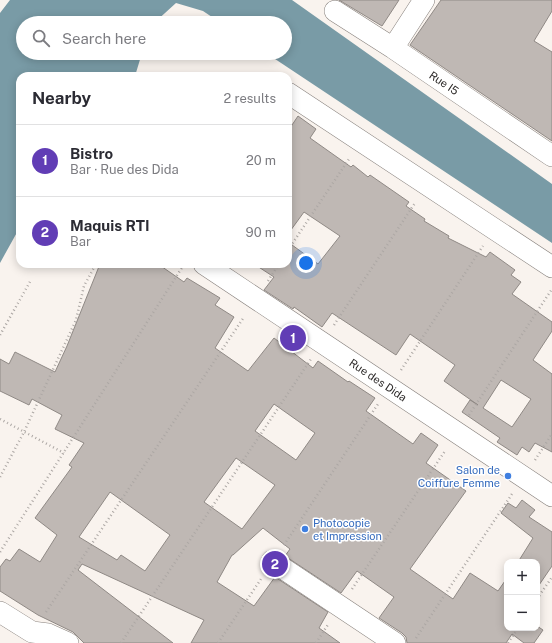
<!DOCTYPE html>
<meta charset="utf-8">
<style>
:root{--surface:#fff;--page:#f7f7f7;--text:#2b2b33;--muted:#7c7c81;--line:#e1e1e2;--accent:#613db5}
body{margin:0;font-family:"Public Sans",sans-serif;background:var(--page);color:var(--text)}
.controls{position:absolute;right:12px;bottom:12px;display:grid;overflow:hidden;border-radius:8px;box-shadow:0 2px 10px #0003}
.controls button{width:36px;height:36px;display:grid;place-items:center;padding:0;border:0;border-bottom:1px solid var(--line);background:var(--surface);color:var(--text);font:20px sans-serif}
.you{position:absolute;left:306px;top:263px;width:14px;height:14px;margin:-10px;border:3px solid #fff;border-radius:50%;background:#1a73e8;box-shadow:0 0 0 6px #1a73e833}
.badge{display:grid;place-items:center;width:26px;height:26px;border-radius:50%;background:var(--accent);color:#fff;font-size:13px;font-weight:700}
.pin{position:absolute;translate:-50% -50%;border:2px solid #fff;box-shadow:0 1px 4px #0006}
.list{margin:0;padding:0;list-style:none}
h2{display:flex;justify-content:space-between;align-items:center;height:52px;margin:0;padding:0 16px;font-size:17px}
h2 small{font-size:13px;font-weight:400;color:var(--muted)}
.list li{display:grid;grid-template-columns:26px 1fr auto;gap:12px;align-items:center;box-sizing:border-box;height:72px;padding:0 16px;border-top:1px solid var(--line)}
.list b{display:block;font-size:15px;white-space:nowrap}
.list p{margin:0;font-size:13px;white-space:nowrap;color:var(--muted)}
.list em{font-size:13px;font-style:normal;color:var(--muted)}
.icon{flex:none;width:22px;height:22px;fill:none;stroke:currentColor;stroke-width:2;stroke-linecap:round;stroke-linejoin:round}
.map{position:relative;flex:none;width:552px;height:643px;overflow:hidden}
.search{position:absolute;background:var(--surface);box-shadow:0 2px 10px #0003;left:16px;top:16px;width:276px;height:44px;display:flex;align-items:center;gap:10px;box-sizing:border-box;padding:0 14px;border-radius:22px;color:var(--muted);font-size:15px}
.panel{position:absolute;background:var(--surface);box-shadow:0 2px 10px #0003;left:16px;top:72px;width:276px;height:196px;border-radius:12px}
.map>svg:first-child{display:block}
.water{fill:#799ba6}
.building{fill:#bfb8b4;stroke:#8f8985;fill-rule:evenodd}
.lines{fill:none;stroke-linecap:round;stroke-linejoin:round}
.street-casing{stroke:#87817d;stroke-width:22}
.path{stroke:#aca7a4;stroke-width:2.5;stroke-dasharray:1 3;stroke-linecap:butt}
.street{stroke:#fff;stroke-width:21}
.shop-dot{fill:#3f7fe0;stroke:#fff;stroke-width:1.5}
.labels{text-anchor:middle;stroke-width:3;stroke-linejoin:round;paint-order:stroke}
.street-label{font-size:11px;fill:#2a2726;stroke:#fff}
.shop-label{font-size:11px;fill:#366cbe;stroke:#fff;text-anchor:end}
</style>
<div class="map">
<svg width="552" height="643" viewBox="0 0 552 643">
<rect width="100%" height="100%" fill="#f9f3ee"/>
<!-- water -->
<path class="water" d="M10 0H292L552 184V243L266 53H285V23H221L203 11 176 3 154 23H23V53H142L135 76H20V227L0 263V13Z"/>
<!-- building -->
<path class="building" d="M339 0H399L382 26Z
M441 0H552V11L534 41 552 52V141L410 45Z
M298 116 316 129 310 138 351 167 353 165 368 177 370 175 409 202 406 206 425 219 424 221 449 236 448 238 486 257 490 252 515 270 511 275 521 282 512 294 552 322V331L533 360 552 374V452L535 443 529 452 522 447 517 455 497 442 500 438 462 412 470 400 478 405 444 381 455 365 410 334 396 355 332 313 322 327 294 307 293 309 264 290 274 277 254 264H288V242L318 264 340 236 304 212 288 234V131ZM501 380 531 399 512 427 483 408Z
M100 264H158L184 282 187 278 220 298 215 305 234 317 215 348 248 371 274 338 313 368 318 361 348 382 349 381 375 398 366 411 413 444 421 433 438 445 426 463 466 491 410 569 453 599 470 573 498 591 507 578V628H537V626L543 630 534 643H524L512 634 506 643H407L406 637 402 633 379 618 394 597 357 571 341 593 285 556 290 549 263 528 233 555H232L217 582 254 606 275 577 328 612 319 628 340 643H191L204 620 82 564 78 570 173 643H84L73 632 38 615 0 591V567L6 559 10 561 19 549 40 562 57 535 35 518 72 467 69 465 84 443 55 429 62 415 32 399 29 405 0 391V359L9 364 15 352 55 372 67 346ZM274 404 315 433 296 460 255 431ZM236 458 275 485 242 529 204 502ZM110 492 170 535 145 571 121 555 117 560 79 537Z
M522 500 535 510 529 517 552 532V566L537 588V562H518L533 538 501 513 508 503 516 508Z"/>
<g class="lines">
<!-- street casing -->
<g class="street-casing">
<path id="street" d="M335 11 393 48 552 156
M393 48 424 0
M288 93 552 267
M204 264 552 496
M272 561 395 643
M0 612 32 632 48 634 68 643"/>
</g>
<!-- path -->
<path class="path" d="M288 250 349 159
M268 281 279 264
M334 325 415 203
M0 335 31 280
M401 370 483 246
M469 415 552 289
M0 419 64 453
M535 460 552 434
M0 477 24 432 76 320 84 286 96 264
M284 545 378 404
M0 552 183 266
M352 589 445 451
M537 599 552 577
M46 612 244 317
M416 638 512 494
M121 643 311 359
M218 643 261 579
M316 643 329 623
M508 643 518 628"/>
<!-- street -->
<use href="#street" class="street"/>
</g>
<!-- markers -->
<g class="shop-dot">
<circle cx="508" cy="476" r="4"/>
<circle cx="305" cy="529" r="4"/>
</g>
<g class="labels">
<!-- street labels -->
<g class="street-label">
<text transform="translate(444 83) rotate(34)" y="4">Rue I5</text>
<text transform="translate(378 380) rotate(34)" y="4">Rue des Dida</text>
</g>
<!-- shop labels -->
<g class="shop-label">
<text x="500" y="474">Salon de<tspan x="500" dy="13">Coiffure Femme</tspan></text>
<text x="313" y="527" text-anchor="start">Photocopie<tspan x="313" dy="13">et Impression</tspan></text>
</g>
</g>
</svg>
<div class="controls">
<button>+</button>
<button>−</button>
</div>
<div class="you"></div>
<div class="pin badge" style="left:293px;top:338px">1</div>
<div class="pin badge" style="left:275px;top:564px">2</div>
<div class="search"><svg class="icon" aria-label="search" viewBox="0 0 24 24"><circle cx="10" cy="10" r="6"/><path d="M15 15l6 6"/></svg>Search here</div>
<section class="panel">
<h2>Nearby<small>2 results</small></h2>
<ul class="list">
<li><span class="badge">1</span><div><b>Bistro</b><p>Bar · Rue des Dida</p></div><em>20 m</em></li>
<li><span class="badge">2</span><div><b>Maquis RTI</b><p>Bar</p></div><em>90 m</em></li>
</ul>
</section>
</div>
